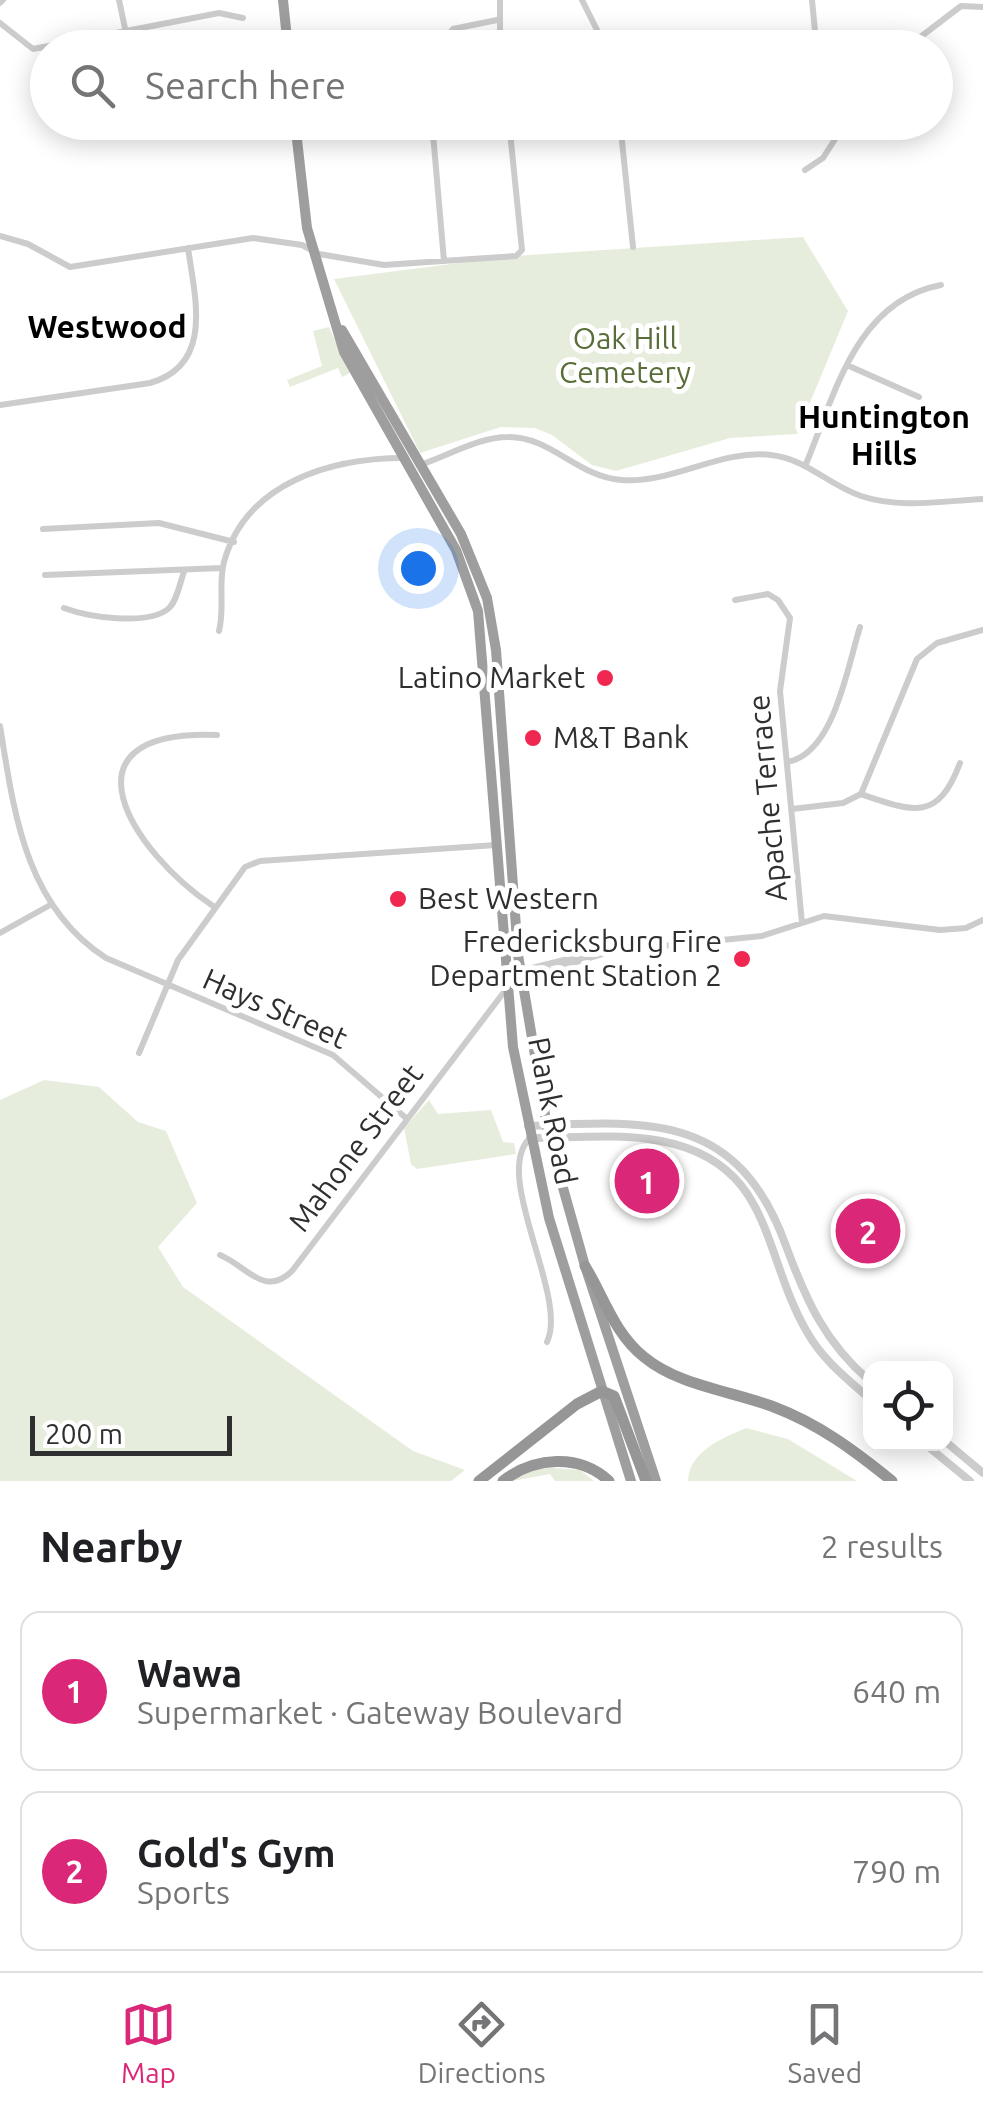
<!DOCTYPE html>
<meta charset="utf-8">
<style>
:root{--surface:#fff;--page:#f2f2f2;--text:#202124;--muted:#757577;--line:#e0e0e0;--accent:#db2777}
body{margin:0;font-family:Ubuntu,sans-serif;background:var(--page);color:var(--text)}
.controls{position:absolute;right:30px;bottom:30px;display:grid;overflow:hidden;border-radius:20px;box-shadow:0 5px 25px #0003}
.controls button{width:90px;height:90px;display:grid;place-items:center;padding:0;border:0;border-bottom:2px solid var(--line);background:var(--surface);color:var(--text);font:50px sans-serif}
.scale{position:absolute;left:30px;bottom:25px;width:202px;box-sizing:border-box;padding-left:10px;border:5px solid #2f2f2f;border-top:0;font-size:28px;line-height:35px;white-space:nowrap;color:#2f2f2f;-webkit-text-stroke:8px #fff;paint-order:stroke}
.you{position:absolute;left:418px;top:568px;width:35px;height:35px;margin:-25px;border:8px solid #fff;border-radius:50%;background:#1a73e8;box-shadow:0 0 0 15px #1a73e833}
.badge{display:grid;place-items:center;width:65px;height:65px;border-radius:50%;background:var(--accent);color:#fff;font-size:32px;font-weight:700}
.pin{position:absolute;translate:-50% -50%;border:5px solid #fff;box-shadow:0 2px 10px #0006}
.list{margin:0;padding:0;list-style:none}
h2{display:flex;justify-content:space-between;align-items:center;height:130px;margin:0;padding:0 40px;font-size:42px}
h2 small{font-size:32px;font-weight:400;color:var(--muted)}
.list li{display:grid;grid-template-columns:65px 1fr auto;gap:30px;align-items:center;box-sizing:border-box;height:160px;margin:0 20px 20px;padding:0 20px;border:2px solid var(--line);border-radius:20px}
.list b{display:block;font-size:38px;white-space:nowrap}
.list p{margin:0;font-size:32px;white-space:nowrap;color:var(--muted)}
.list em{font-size:32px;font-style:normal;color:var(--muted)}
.icon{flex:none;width:55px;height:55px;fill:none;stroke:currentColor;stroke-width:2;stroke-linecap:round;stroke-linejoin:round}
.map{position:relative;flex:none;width:983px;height:1481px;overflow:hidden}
.search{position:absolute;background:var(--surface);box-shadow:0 5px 25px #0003;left:30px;right:30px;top:30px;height:110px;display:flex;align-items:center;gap:25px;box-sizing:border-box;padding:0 35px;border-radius:55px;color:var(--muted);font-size:38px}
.sheet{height:490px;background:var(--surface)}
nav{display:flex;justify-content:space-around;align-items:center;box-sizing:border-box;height:140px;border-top:2px solid var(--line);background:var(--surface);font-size:28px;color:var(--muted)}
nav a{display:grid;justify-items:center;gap:5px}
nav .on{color:var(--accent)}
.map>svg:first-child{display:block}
.green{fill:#e7eddc}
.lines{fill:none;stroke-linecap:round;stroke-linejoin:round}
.minor{stroke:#ccc;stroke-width:6}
.tertiary{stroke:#ccc;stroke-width:8}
.trunk{stroke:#9e9e9e;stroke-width:10}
.motorway{stroke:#969696;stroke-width:11}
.poi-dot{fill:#f02751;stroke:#fff;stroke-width:4}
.labels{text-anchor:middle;stroke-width:10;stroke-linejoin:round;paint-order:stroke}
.park-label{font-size:30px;fill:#596d39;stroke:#fff}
.poi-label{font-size:30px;fill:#2f2f2f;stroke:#fff;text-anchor:end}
.street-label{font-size:30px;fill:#2f2f2f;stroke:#fff}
.neighbourhood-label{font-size:32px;font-weight:bold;fill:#000;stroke:#fff}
</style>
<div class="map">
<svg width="983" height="1481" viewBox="0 0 983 1481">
<rect width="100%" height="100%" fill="#fff"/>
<!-- green -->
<path class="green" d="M803 237 848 311 797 434 730 438 616 471 592 465 552 435 535 428 501 427 420 453 334 279 513 256Z
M329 327 350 373 342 377 338 368 290 387 287 380 322 366 313 331Z
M44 1080 99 1087 138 1122 166 1131 197 1203 158 1247 183 1287 413 1451 465 1470 451 1481H0V1100Z
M429 1100 438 1114 491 1110 503 1142 514 1143 516 1154 417 1169 411 1164 404 1128Z
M746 1428 788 1439 857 1481H688C689 1451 723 1438 746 1428Z
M540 1467 580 1470 594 1481H555L550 1474 512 1481Z"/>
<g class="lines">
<!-- minor -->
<path class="minor" d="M119 0 126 33
M500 0V48
M582 0 606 48
M812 0 815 31 824 48
M0 3 3 0
M0 23 33 49 219 13 243 18
M439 48 453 29 497 20
M906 48 961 6 983 7
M432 122 444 261
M620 122 633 247
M805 170 823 158 846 122
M0 236 28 244 70 267 253 238 302 245 319 254 384 265 516 256 522 250 509 122
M849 366 919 397
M0 405 150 383C214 365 195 298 188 248
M806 464C835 394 856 301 941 285
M420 465C448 456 478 437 508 437 550 436 578 477 621 480 672 484 720 449 771 455 807 459 828 485 861 496 900 509 943 501 983 499
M43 529 159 523 234 542
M45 575 222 568
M735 600 768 594 778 600 790 618 780 691 802 923
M64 608C88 617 146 626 168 609 177 602 180 582 184 572
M219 631C225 608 218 585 224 562 246 482 332 458 404 458
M0 726C14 812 25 906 106 958L333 1055 406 1118
M787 762C834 754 847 668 860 627
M861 794C913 812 938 822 960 763
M792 809 843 803 861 794 917 659 937 643 983 630
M213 906C132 852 53 729 217 735
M0 933 52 904
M521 979 603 954
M139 1053 178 960 245 867 260 861 496 845
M530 1138C491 1175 569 1296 547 1342
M220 1255C247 1266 264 1298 292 1271L520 971 592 953 762 936 824 916 940 930 966 928 983 920"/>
<!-- tertiary -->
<path class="tertiary" d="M528 1126C650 1120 738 1113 786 1246 806 1300 825 1343 870 1381
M530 1138C573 1138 619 1133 661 1141 774 1163 761 1253 807 1332 822 1359 847 1379 870 1399
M946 1442 983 1473
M925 1444 970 1481"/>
<!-- trunk -->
<path class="trunk" d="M283 0 288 48
M295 122 307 228 344 352 456 550 478 611 513 1047 549 1218 631 1481
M342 330 461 534 487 598 496 650 518 955 549 1138 585 1266 656 1481"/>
<!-- motorway -->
<path class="motorway" d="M585 1266C604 1297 614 1333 644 1357 679 1386 732 1391 774 1407 819 1424 855 1451 892 1481
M479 1481 577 1404 602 1391 614 1396 646 1481
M503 1481C534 1457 579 1453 609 1481"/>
</g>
<!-- markers -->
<g class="poi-dot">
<circle cx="605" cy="678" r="10"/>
<circle cx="533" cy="738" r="10"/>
<circle cx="398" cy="899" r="10"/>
<circle cx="742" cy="959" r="10"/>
</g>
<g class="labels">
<!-- park labels -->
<g class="park-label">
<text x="625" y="349">Oak Hill<tspan x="625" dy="34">Cemetery</tspan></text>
</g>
<!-- poi labels -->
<g class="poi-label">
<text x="585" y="688">Latino Market</text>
<text x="553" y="748" text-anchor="start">M&amp;T Bank</text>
<text x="418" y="909" text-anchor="start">Best Western</text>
<text x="722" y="952">Fredericksburg Fire<tspan x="722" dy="34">Department Station 2</tspan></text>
</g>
<!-- street labels -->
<g class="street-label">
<text transform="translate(768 798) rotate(-95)" y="10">Apache Terrace</text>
<text transform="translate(275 1009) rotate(24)" y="10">Hays Street</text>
<text transform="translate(552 1111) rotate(79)" y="10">Plank Road</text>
<text transform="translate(356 1148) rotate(-53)" y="10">Mahone Street</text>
</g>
<!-- neighbourhood labels -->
<g class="neighbourhood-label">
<text x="107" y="338">Westwood</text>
<text x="884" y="428">Huntington<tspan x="884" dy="37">Hills</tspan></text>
</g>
</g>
</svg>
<div class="controls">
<button><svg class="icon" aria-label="locate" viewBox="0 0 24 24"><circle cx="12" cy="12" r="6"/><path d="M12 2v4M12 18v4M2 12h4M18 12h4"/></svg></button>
</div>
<div class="scale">200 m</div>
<div class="you"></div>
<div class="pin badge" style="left:647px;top:1181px">1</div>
<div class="pin badge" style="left:868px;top:1231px">2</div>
<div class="search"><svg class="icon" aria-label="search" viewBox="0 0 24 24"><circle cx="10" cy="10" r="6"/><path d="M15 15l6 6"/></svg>Search here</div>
</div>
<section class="sheet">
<h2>Nearby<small>2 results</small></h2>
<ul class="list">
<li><span class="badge">1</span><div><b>Wawa</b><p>Supermarket · Gateway Boulevard</p></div><em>640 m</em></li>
<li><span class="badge">2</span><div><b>Gold's Gym</b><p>Sports</p></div><em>790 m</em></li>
</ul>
</section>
<nav>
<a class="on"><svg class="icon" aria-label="map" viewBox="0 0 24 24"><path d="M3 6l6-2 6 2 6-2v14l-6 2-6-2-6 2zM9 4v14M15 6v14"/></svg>Map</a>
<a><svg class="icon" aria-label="directions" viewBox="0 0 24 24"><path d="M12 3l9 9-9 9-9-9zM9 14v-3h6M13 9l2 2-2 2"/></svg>Directions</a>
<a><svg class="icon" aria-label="saved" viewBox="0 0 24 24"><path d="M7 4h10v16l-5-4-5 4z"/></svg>Saved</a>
</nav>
